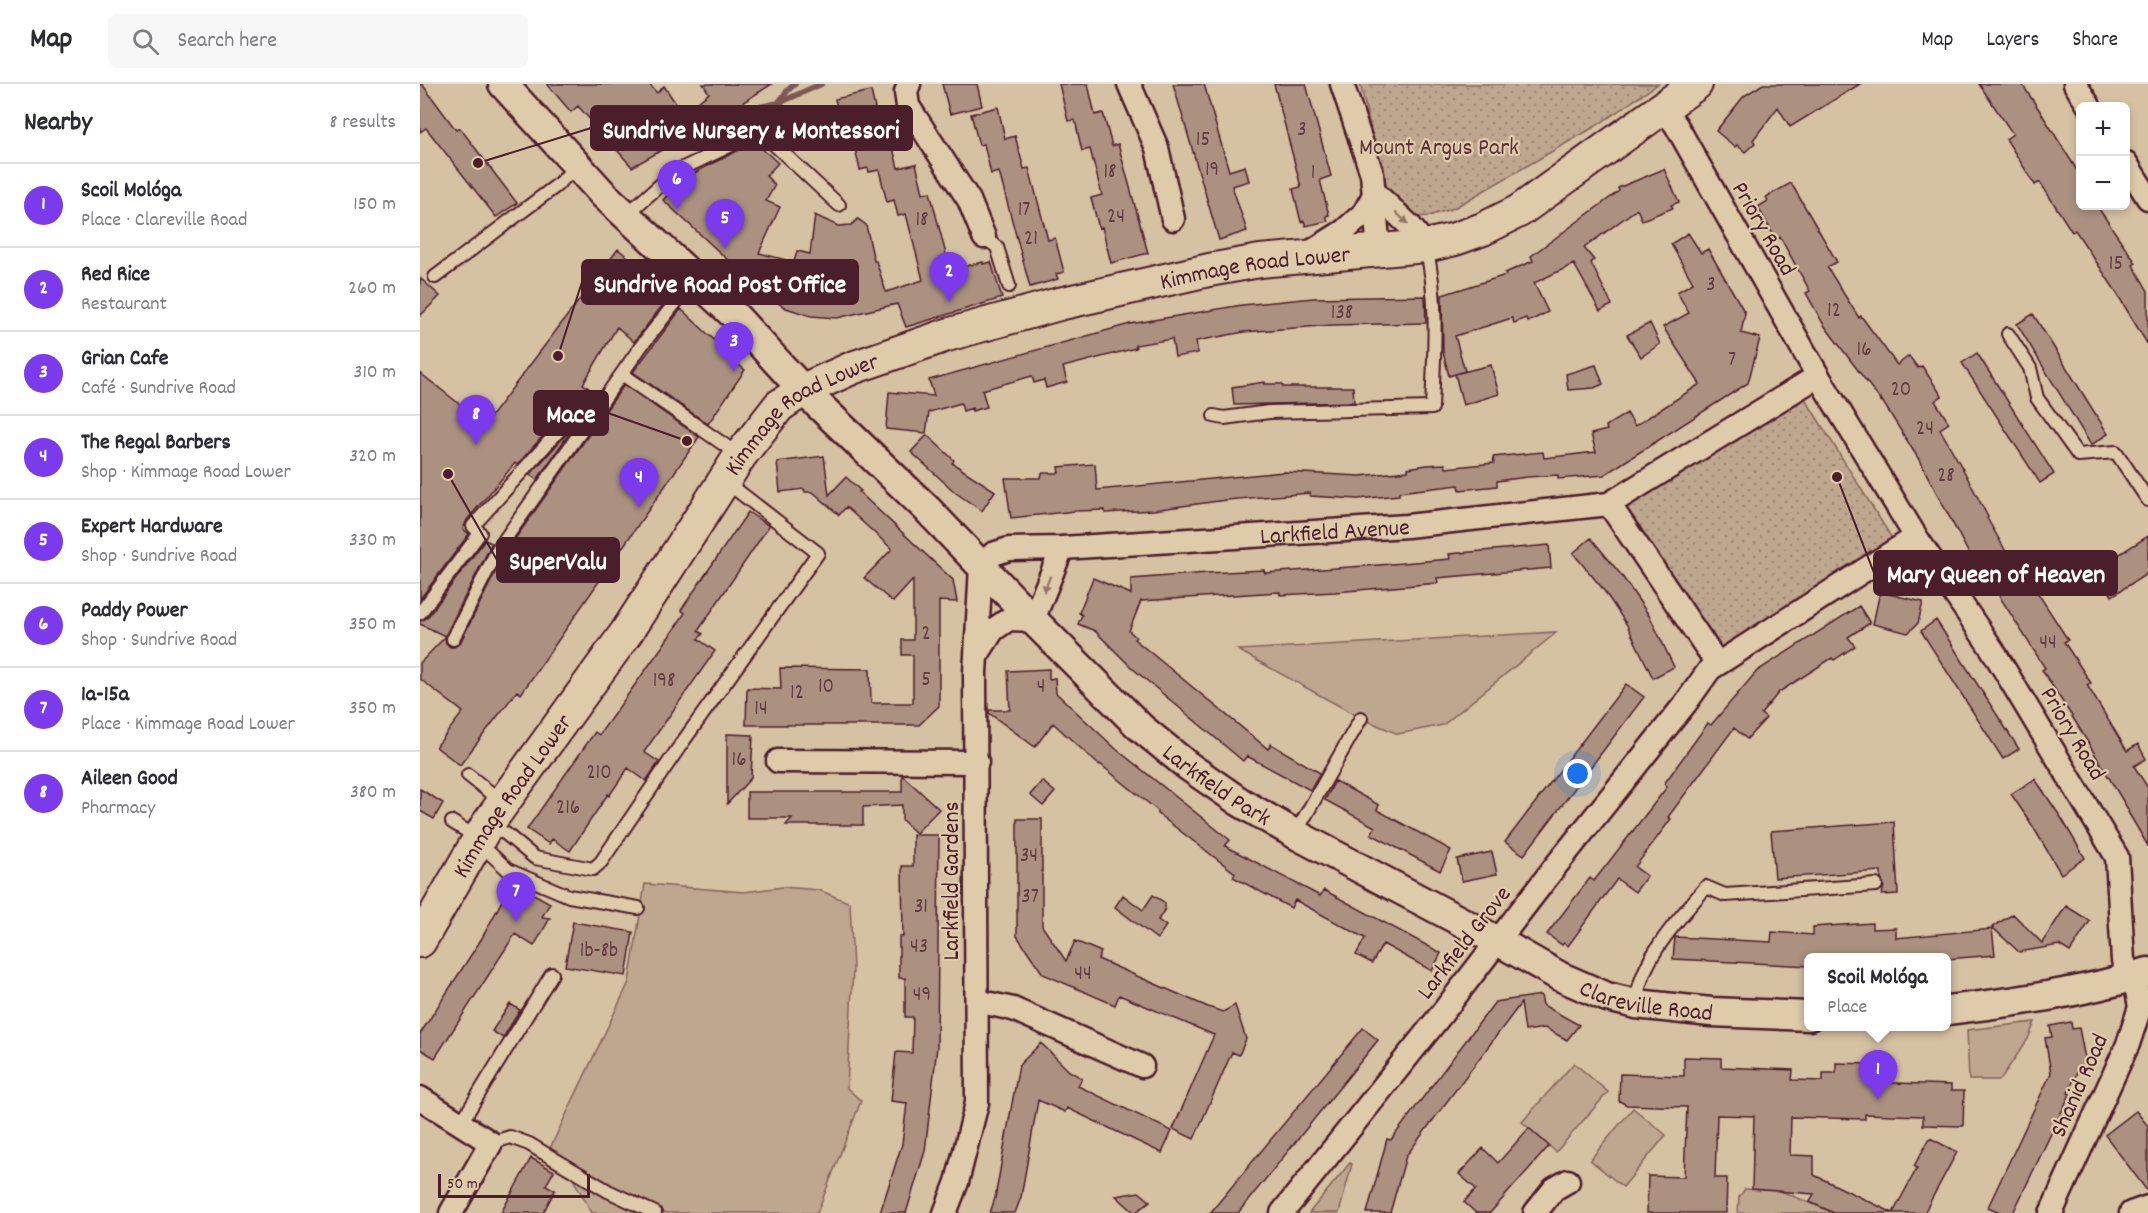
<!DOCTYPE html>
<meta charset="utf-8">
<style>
:root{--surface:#fff;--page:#f7f7f7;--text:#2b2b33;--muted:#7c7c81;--line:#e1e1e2;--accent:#7c3aed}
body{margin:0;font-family:Dekko,sans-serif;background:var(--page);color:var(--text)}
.controls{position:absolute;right:18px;top:18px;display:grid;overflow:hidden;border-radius:9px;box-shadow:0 3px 9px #0003}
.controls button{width:54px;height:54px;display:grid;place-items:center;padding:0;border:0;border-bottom:2px solid var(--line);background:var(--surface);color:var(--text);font:30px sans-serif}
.scale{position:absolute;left:18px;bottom:15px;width:152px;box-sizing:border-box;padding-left:6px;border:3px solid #4a1f2b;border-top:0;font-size:16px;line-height:21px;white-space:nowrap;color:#4a1f2b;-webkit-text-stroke:4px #dfcbaa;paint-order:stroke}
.you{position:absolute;left:1158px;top:690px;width:21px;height:21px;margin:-15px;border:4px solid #fff;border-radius:50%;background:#1a73e8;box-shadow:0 0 0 9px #1a73e833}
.badge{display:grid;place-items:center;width:39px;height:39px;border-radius:50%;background:var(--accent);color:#fff;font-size:20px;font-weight:700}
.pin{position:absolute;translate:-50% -50px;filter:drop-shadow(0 2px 3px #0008)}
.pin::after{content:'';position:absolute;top:32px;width:21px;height:18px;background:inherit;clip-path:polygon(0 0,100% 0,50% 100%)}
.popup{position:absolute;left:1384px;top:869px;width:147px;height:78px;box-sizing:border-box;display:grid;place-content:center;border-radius:9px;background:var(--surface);filter:drop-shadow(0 2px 4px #0005);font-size:20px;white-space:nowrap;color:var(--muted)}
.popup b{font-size:22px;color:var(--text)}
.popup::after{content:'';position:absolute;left:50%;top:100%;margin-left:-12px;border:12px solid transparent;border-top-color:var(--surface)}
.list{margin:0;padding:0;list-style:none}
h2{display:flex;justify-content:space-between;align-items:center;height:78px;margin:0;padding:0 24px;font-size:26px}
h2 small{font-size:20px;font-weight:400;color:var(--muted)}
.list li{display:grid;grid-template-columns:39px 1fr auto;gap:18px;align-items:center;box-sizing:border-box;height:84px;padding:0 24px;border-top:2px solid var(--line)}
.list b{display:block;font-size:22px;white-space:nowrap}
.list p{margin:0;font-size:20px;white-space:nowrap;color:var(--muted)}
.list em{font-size:20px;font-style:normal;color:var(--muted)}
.icon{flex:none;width:33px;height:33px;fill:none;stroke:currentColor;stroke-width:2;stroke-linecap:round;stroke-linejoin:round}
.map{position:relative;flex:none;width:1728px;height:1129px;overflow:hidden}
header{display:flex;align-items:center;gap:36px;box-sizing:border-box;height:84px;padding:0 30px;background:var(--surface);border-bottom:2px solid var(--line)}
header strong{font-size:28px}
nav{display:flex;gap:33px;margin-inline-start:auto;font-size:21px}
.search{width:420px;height:54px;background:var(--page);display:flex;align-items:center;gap:15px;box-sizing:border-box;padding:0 21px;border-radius:9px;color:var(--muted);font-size:22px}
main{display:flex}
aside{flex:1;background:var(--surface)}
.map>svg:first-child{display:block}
.green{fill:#bfa68e;stroke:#84625c;stroke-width:1.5}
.park{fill:url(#park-dots);stroke:#84625c;stroke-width:1.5}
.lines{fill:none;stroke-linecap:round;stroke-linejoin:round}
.stream{stroke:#7c5855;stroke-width:6}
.building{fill:#ac9180;stroke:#4a1f2b;stroke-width:1.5}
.service-casing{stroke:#4a1f2b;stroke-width:16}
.minor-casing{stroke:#4a1f2b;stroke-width:27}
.tertiary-casing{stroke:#4a1f2b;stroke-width:33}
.secondary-casing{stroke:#4a1f2b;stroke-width:36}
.service{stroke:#dfcbaa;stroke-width:12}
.minor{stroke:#dfcbaa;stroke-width:22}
.tertiary{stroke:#dfcbaa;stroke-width:28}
.secondary{stroke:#dfcbaa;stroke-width:32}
.oneway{fill:#94756a}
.labels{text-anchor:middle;stroke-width:4.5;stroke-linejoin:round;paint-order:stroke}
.number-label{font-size:21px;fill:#623c40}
.park-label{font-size:24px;fill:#5c333a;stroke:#dfcbaa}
.street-label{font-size:24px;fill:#4a1f2b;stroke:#dfcbaa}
.leader{fill:none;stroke:#4a1f2b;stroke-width:2}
.callout-dot{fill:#4a1f2b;stroke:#dfcbaa;stroke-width:2}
.callout{fill:#4a1f2b;stroke:#4a1f2b;stroke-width:2}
.callout-label{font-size:26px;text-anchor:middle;font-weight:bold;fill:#fff}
</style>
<header>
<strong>Map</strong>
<div class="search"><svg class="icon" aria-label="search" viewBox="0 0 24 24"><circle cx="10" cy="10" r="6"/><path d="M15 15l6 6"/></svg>Search here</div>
<nav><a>Map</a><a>Layers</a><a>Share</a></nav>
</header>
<main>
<aside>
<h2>Nearby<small>8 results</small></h2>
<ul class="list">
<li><span class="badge">1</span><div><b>Scoil Mológa</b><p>Place · Clareville Road</p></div><em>150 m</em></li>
<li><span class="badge">2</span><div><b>Red Rice</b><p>Restaurant</p></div><em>260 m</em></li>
<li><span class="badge">3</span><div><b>Grian Cafe</b><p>Café · Sundrive Road</p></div><em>310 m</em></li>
<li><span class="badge">4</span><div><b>The Regal Barbers</b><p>Shop · Kimmage Road Lower</p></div><em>320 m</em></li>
<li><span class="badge">5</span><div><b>Expert Hardware</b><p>Shop · Sundrive Road</p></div><em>330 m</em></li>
<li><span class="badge">6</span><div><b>Paddy Power</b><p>Shop · Sundrive Road</p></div><em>350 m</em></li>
<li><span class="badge">7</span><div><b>1a-15a</b><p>Place · Kimmage Road Lower</p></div><em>350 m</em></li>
<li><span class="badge">8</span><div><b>Aileen Good</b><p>Pharmacy</p></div><em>380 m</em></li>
</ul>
</aside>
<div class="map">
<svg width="1728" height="1129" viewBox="0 0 1728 1129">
<defs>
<pattern id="park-dots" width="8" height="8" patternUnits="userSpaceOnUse" patternTransform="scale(1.5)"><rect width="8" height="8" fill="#bfa68e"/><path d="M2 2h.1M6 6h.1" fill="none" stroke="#9d8774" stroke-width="1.8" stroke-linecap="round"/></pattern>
</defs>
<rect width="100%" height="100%" fill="#d6c1a2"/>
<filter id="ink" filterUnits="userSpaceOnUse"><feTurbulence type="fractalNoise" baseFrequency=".0167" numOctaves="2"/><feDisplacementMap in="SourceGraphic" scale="12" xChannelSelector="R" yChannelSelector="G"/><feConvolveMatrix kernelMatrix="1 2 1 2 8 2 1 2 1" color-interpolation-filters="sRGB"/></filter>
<g filter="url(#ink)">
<!-- green -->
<path class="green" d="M1137 548 1023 641 978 650 941 634 818 566Z
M225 800 324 808 363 803 399 806 430 819 433 884 427 1004 441 1017 397 1129H172L153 1095 125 1075 209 898Z
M1615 938 1608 955 1580 996H1549L1547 946Z
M1154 979 1188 1008 1136 1068 1102 1038Z
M1213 1024 1246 1051 1203 1103 1170 1076Z
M930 1079 932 1080 919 1129H889Z
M1325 1105 1361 1107 1414 1129H1318L1319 1113Z"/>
<!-- park -->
<path class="park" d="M940 0H1238L1176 42 1034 124 1009 132 983 134 967 113Z
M1384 313 1473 456 1293 568 1203 425Z"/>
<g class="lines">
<!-- stream -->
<path class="stream" d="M359 18 368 6 375 0
M334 24 359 19 401 0"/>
</g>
<!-- building -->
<path class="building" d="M0 0H2L36 46 40 44 97 119 76 133 6 44 0 48Z
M127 0H229L237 9 244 2 263 30 289 9 283 0H352L295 36 212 83 158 22 151 28Z
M522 0H557L562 22 530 30Z
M639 0H668L675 31 683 29 692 62 698 60 728 169 691 179 682 143 679 144 671 114 682 111 670 65 662 67 655 36 648 37Z
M753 0H784L809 87 825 82 829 97 812 102 827 147 799 156Z
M854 0H886L911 92 900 96 909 131 906 132 908 137 886 142 884 137 881 138 873 105 881 103Z
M1343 0H1440L1370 43 1358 23 1333 56 1335 59 1325 68 1317 61 1315 63 1296 47 1324 12Z
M1559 0H1602L1618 24 1660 91V122H1677L1716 179 1713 181 1728 207V261L1693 203 1655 146 1652 148 1620 98 1615 101 1586 55 1593 50Z
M451 7 461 50 469 48 478 84 496 80 503 109 510 108 530 186 563 178V180L571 178 582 214 486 243 477 220 417 234 391 232 366 224 347 212 243 116 264 95 289 81 331 60H337L358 79 346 92 355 101 346 117 360 123 339 169 374 178 377 167 390 170 395 131 418 142 431 141 438 135 446 141 454 177H456L466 208 503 196 486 130 478 132 474 116 467 118 459 86 449 88 448 84 440 86 433 56 425 58 415 15Z
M578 23 585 55 595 52 604 85 609 84 628 156 635 154 644 188 636 190 638 195 610 203 579 88 571 90 564 60 559 61 551 30Z
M1244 85 1259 118 1251 121 1253 124 1222 136 1217 125 1164 164 1174 176 1171 179 1192 221 1180 227 1154 180 1114 199 1128 228 1108 238 1106 234 1094 239 1092 234 1035 252 1045 287 1029 292 1023 268 1022 211 1086 191 1085 189 1113 177 1111 172 1199 107 1198 104Z
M1371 99 1417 178 1407 183 1439 234 1441 232 1477 281 1489 272 1498 284 1502 282 1522 312 1515 317 1529 339 1520 345 1545 389 1568 433 1567 434 1597 487 1601 483 1648 556 1644 558 1671 599 1667 601 1707 667 1718 660 1726 675 1714 682 1728 704V762L1708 728 1709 727 1655 637 1622 586 1625 584 1566 491 1562 494 1498 374 1461 315V317L1404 241 1386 209 1390 207 1360 153 1356 156 1338 123 1348 117 1346 113Z
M1268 149 1281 169 1288 165 1325 229 1321 249 1340 254 1328 299 1184 391 1138 395V391L1107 393 1077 397V402L1040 406 1039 401 979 408V411L938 415 890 412V409L806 416 733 426 685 429 684 426 655 427 591 434 585 394H621L622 389H639L638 383 675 380 677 406 864 388 940 392 988 387V384L1007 381 1025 380 1026 384 1074 379 1073 373 1123 368 1124 374 1176 368 1171 350 1187 346 1186 342 1207 329 1215 342 1280 300 1243 243 1269 229 1257 208 1273 199 1251 160Z
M198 165 237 197 233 201 249 213 214 258 197 243 163 300 177 310 168 323 166 317 162 315 154 317 97 381 95 379 47 436 43 445 49 450 0 515V289L65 340Z
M0 194 20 212 0 232Z
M1005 212 1006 239 913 241 824 248 776 257 778 269 755 273 752 255 715 261 716 264 643 283 647 298 626 304 624 296 614 299 612 292 562 306 567 323 552 327V324L543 327 541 319 509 328 506 349 466 345 469 308 514 312 509 296 710 240 822 221 894 214Z
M261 225 306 267 305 270 325 286 288 340 213 288Z
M1613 230 1688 350 1671 361 1597 240Z
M1230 239 1240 260 1221 273 1207 251Z
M1557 269 1634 390 1620 399 1542 279Z
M1071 281 1079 310 1043 321 1035 290Z
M1176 281 1183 300 1174 304 1148 306 1146 290Z
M845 298V300H862L863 303H933L934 318 814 321 812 303Z
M204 301 279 353 101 610 97 607 40 681 16 663 43 628 0 595V579L25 553 26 559 30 563H34L40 559 85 469Z
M157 338 117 396 110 391Z
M507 351 534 376 532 379 575 407 562 427 536 409 491 368Z
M404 372 409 411 426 393 441 407 439 408 533 496 537 518 519 517V622L499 641H326L327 604 361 605 360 584 450 585 451 619H493V571H482V556H493V496L473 518 444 494 472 465 426 423 419 431 393 408H385L384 405 360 408 357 378Z
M328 428 349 442 278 547 283 550 278 555 295 567 224 668 239 678 226 697 208 684 189 712 188 710 150 767 132 755 129 760 107 745 175 648 179 651 242 563 265 529 261 526Z
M1728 452V489L1692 512 1676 485Z
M1171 454 1202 492 1230 533 1254 583 1233 594 1207 541 1183 505 1153 469Z
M65 456 72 459 25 552 0 540V537L7 534Z
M1129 461 1131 484 1017 494 1018 499 915 508 860 511V508L721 517 709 547 716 553 714 555 848 665 851 660 900 689 890 706 827 672 823 677 712 584 675 547 658 540 662 531 659 529 673 494 711 510V495L787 489 844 486 845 489 959 481 1030 475 1029 470Z
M1460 508 1503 518 1498 539 1488 549 1453 540Z
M1439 522 1450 539 1428 553 1435 562 1414 576 1412 574 1359 608 1341 630 1346 634 1327 655 1314 644 1248 733 1251 735 1215 783 1227 792 1215 808 1197 795 1148 862 1144 859 1142 861 1127 850 1170 794 1174 797 1247 703 1244 700 1288 639 1291 641 1337 587Z
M1516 536 1599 665 1583 675 1501 547Z
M629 585V595L635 594 636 609 696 665 810 756 805 762 900 812 904 806 1021 869 1012 887 963 860 952 879 936 871 945 854 875 816 871 824 813 793 815 789 738 730V727L680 680 679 681 633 639 615 663 569 629V626H590L588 587Z
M1206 600 1224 613 1104 771 1085 758Z
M307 650 333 651 331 694 307 720Z
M482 691 519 725 496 749 482 736V721L443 723V741H366L372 734H327V708H482Z
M1615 695 1642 735 1665 774 1641 790 1612 741 1591 710Z
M622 697 635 708 623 722 610 711Z
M915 697 959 721 957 726 1031 766 1020 787 951 750 955 743 905 716Z
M0 705 23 719 14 735 0 727Z
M597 735H622V842L646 877 655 857 681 868 678 875 788 923 803 928 815 921 826 955 819 971 812 968 774 1055 753 1045 794 951 699 911 695 921 623 890 597 852Z
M1474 738 1478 810 1462 811 1464 801 1461 795V787L1355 794 1351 747Z
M493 751H519L517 963 505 1067 486 1129H460L482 1060 487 1019 471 1017 476 968 492 969 493 933H485V894H479V852L483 853 482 782H493Z
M1072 768 1077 790 1042 797 1037 775Z
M92 798 130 819 122 833 130 834 114 862 95 850 15 974 0 965V950L62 854Z
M703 811 723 826 733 811 745 819V825L738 836 746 842 737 855 695 823Z
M1646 822 1670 837 1650 868 1639 861 1599 868 1572 843 1593 830 1622 859Z
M153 838 213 848 206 892 145 882Z
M1452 839V845L1476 844V854L1572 845 1575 871 1527 875V873H1389V882L1253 875 1255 853 1351 858 1352 848 1393 851V843Z
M1121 911 1123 921 1159 941 1147 956 1125 944 1105 947 1101 919 986 1072 970 1129H947L967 1055 971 1056 1075 918Z
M90 920 100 926 83 954 72 947Z
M1651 938 1652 945 1659 944 1666 980 1660 982 1648 1009 1650 1010 1593 1129H1582L1568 1123 1631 989 1625 954 1632 953 1630 942Z
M943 944 958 956 818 1129H790Z
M621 959 649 987 662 994 658 1002 752 1047 742 1069 647 1024 645 1028 618 1016 601 1113 595 1129H570L575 1114 599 981Z
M1264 973 1301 974V983L1373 986 1372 996 1403 997V989H1416V979L1449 980 1448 998 1531 1001V1007H1544L1543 1042 1503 1041V1032L1445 1030V1035L1371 1033 1370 1071 1394 1072V1091L1473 1129H1414L1390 1118 1394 1110 1332 1105 1334 1032 1297 1031 1295 1094H1307L1306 1129H1227L1228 1092 1264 1093 1267 1023 1207 1021 1199 1017 1200 990 1264 992Z
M1716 1027 1728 1042V1108L1685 1051Z
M1109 1044 1129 1062 1070 1129H1056L1044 1118 1056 1105 1039 1090 1063 1064 1078 1079Z
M1510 1054 1537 1068 1504 1129H1473L1497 1084 1494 1082Z
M111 1074 134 1087 126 1101 135 1106 123 1129H81Z
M719 1108 730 1117 715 1129 696 1112Z"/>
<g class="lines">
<!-- service casing -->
<g class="service-casing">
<path id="service" d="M206 131 255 88 330 52 344 51 419 121
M564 153 577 163 589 202
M15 193 136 102 157 82
M1588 250 1610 284 1617 314 1658 371 1696 368 1728 416
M202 290 319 371
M794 332 804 334 849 328 1012 324C1014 271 1019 215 1006 164
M0 529 60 449 53 442 160 323
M33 555 78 465 222 261 274 195
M48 691 82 718
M32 738 58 754
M68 741 86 750 115 774 173 785 181 778 262 659 398 469 305 397
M875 750 941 634
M59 759 88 786 149 812 218 824
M1216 920C1220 875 1258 836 1286 803L1305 811 1456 801
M41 1039 132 890
M71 1059 90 1053 109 1060 188 1107 235 1129"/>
</g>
<!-- minor casing -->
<g class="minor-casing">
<g id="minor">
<path d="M489 0 486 8 488 22 549 116 564 153"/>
<path d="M709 0 737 64 753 135"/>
<path d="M922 0 952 90 959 167"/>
<path d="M1655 0 1669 22"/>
<path d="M1243 24 1256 41 1398 292 1496 453 1572 565 1697 773 1703 876 1717 907 1720 923 1708 960 1631 1129"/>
<path d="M1706 79 1728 114"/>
<path d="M955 109 991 143 1006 162"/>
<path d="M886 171 924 147 944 129 955 109"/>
<path d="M1189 420 1297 579"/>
<path d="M557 571 573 546 589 535 613 536 642 464"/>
<path d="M358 677 557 678"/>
<path d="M557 917 593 925 722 982"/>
<path d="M0 1014 71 1059 31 1129"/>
<path id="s1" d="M525 1129 537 1098 557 1019 555 589 561 482 573 470 589 465 642 464 987 442 1189 420 1398 292"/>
<path d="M862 1129 1020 932 1134 784 1265 620 1290 585 1496 453"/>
<path d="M1115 1129 1134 1105 1148 1097"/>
<path d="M1711 1129 1728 1123"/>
</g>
</g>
<!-- tertiary casing -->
<g class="tertiary-casing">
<g id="tertiary">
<path id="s2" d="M83 0 184 111 315 232 383 306 507 425 613 536 720 643 768 682 820 718 875 750 1078 857 1139 892 1187 913 1216 920 1291 928 1389 932"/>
<path d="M1527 926C1594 918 1663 909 1728 888"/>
</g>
</g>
<!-- secondary casing -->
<g class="secondary-casing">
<g id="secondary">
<path id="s3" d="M0 857 67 741 206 549 320 372 359 322 383 306 432 284 527 251 639 220 789 186 840 177 1006 162 1035 155 1063 145 1099 127 1276 0"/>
</g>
</g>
<!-- service -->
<use href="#service" class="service"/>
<!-- minor -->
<use href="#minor" class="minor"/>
<!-- tertiary -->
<use href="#tertiary" class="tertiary"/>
<!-- secondary -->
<use href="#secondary" class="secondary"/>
</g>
<!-- one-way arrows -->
<defs><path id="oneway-solid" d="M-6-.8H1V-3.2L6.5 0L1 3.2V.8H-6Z" transform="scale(1.5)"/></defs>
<g class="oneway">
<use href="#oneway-solid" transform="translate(982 134) rotate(43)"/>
<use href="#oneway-solid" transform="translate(627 500) rotate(112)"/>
</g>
</g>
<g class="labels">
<!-- number labels -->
<g class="number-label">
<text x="882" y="51">3</text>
<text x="783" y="61">15</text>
<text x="792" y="91">19</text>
<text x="690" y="93">18</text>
<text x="893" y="94">1</text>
<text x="604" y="131">17</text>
<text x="696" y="138">24</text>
<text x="502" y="141">18</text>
<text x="611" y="160">21</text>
<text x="1696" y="185">15</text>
<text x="1291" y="206">3</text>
<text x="1414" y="232">12</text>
<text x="922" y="234">138</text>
<text x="1444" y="271">16</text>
<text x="1312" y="281">7</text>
<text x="1481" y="311">20</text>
<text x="1505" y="350">24</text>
<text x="1526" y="397">28</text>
<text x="506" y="555">2</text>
<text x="1628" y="564">44</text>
<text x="506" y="601">5</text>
<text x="244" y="602">198</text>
<text x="406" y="608">10</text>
<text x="621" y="608">4</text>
<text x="377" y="614">12</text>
<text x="341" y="630">14</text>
<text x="319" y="681">16</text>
<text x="179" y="694">210</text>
<text x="148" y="729">216</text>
<text x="609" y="777">34</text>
<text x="610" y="818">37</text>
<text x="501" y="828">31</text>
<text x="499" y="868">43</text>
<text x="179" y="872">1b-8b</text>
<text x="663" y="895">44</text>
<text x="502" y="916">49</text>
</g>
<!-- park labels -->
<g class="park-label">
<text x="1019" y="70">Mount Argus Park</text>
</g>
<!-- street labels -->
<g class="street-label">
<text transform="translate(1345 144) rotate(60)" y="8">Priory Road</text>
<text dy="8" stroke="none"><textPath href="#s3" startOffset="1144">Kimmage Road Lower</textPath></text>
<text dy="8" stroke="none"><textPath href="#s3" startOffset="658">Kimmage Road Lower</textPath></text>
<text dy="8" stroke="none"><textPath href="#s1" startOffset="1012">Larkfield Avenue</textPath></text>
<text transform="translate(1654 649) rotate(59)" y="8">Priory Road</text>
<text dy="8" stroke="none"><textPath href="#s2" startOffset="1002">Larkfield Park</textPath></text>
<text dy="8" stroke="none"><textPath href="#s3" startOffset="172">Kimmage Road Lower</textPath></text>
<text transform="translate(530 797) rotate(-90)" y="8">Larkfield Gardens</text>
<text transform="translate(1043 858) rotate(-52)" y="8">Larkfield Grove</text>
<text dy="8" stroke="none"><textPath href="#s2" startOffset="1486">Clareville Road</textPath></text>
<text transform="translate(1658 1001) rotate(-66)" y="8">Shanid Road</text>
</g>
</g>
<!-- callouts -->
<path class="leader" d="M58 79L171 44M138 272L162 198M267 357L188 329M28 390L77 476M1417 393L1454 489"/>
<g class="callout-dot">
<circle cx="58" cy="79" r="6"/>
<circle cx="138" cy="272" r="6"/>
<circle cx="267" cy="357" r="6"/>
<circle cx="28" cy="390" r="6"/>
<circle cx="1417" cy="393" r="6"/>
</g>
<g class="callout">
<rect x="171" y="22" width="321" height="44" rx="6"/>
<rect x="162" y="176" width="276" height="44" rx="6"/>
<rect x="114" y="307" width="74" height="44" rx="6"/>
<rect x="77" y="454" width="122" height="44" rx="6"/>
<rect x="1454" y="467" width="243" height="44" rx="6"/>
</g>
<g class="callout-label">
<text x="331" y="54">Sundrive Nursery &amp; Montessori</text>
<text x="300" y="208">Sundrive Road Post Office</text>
<text x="151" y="338">Mace</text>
<text x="138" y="485">SuperValu</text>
<text x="1576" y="498">Mary Queen of Heaven</text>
</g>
</svg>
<div class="controls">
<button>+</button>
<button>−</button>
</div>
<div class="scale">50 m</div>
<div class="you"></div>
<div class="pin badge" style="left:1458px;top:1016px">1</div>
<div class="popup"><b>Scoil Mológa</b>Place</div>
<div class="pin badge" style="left:529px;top:218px">2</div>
<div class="pin badge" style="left:314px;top:288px">3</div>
<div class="pin badge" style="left:219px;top:424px">4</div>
<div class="pin badge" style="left:305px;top:165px">5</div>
<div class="pin badge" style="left:257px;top:126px">6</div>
<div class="pin badge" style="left:96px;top:838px">7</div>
<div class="pin badge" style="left:56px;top:361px">8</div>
</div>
</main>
